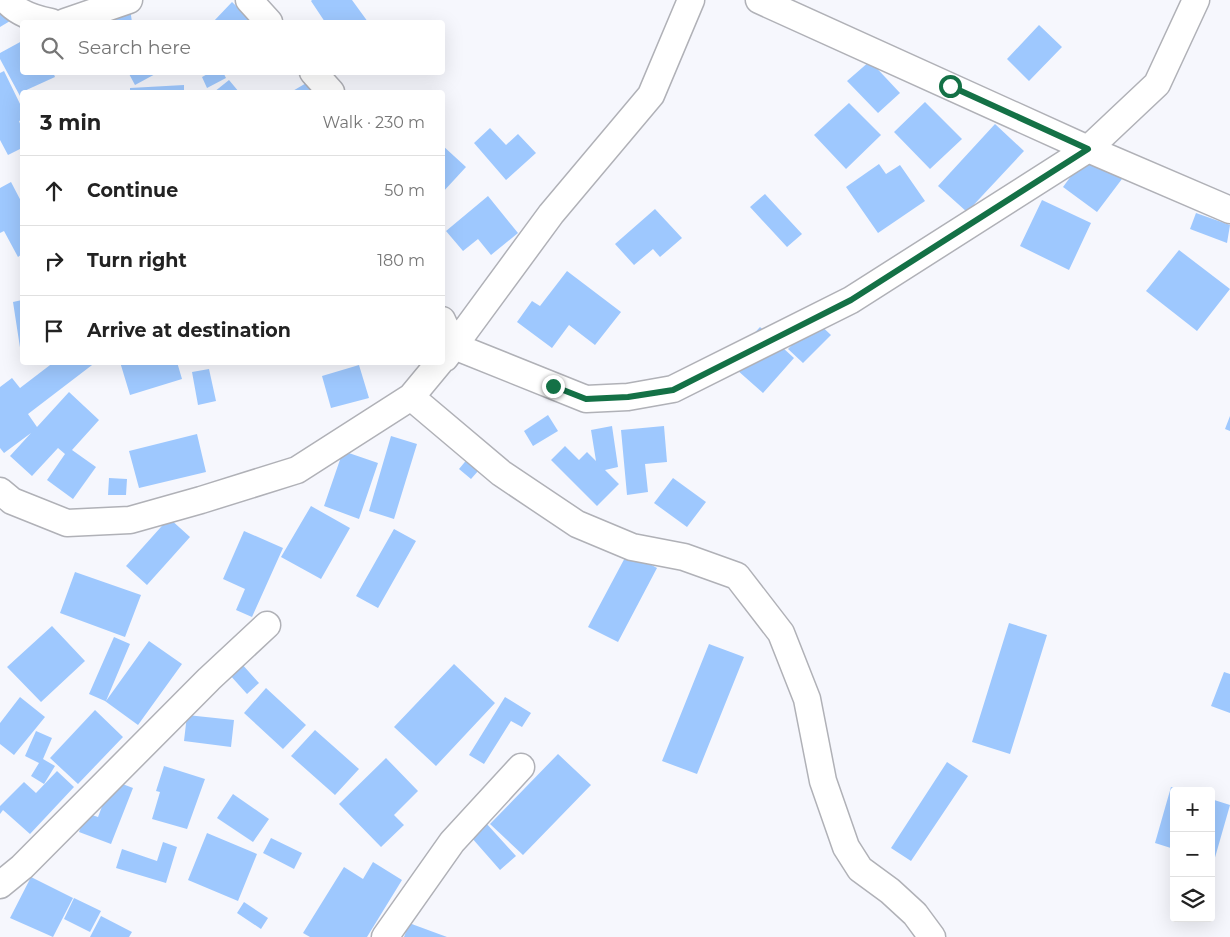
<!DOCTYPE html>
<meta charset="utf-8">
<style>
:root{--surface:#fff;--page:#f6f6f6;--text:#222;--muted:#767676;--line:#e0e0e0}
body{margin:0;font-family:Montserrat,sans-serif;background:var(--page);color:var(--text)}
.controls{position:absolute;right:15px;bottom:15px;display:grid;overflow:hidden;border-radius:5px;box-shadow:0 5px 20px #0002}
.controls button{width:45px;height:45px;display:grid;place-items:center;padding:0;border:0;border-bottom:1px solid var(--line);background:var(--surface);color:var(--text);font:25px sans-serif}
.stop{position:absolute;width:15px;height:15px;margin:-11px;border:4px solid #147146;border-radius:50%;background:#fff}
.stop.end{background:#147146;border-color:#fff;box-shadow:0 1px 5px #0008}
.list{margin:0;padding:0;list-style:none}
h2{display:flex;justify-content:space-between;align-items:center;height:65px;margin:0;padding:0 20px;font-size:21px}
h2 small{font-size:16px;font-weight:400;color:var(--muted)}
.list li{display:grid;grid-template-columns:32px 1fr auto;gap:15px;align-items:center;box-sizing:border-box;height:70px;padding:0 20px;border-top:1px solid var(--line)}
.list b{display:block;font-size:19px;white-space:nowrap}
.list em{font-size:16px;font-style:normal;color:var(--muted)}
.icon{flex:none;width:28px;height:28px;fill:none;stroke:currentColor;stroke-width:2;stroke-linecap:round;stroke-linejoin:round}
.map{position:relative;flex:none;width:1230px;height:937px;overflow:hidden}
.search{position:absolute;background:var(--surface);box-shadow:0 5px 20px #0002;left:20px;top:20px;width:425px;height:55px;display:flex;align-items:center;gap:12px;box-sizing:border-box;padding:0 18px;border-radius:5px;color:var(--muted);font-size:19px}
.panel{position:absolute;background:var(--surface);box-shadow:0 5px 20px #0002;left:20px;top:90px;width:425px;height:275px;border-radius:5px}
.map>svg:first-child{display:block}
.building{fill:#9ec8fe}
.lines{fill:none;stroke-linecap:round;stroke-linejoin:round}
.street-casing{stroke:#b0b1b7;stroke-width:29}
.street{stroke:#fff;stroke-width:26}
.route{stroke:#147146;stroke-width:6}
</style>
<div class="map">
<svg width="1230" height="937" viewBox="0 0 1230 937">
<rect width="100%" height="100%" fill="#f6f7fd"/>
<!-- building -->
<path class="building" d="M312 0H352L368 22H325L311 1Z
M232 2 253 22H213Z
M0 6 10 21 0 27Z
M130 9 132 22H75Z
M1039 25 1062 47 1029 81 1007 59Z
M22 41V72H53L55 77 22 92 20 96 0 59V53Z
M870 61 900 93 878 113 847 81Z
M4 71 22 108V120L19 121 22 129V148L8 155 0 140V73Z
M128 72H159L135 85Z
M211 72H223L226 78 207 88 202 77Z
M229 80 239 92H214Z
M308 82 315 92H291Z
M184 85V92H130V88Z
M925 102 962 139 930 169 894 132Z
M849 103 881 135 846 169 814 135Z
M995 124 1024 151 967 212 938 186Z
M490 128 506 145 518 134 536 153 506 180 474 143Z
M442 145 466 167 442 193Z
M1091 149 1125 175 1097 212 1063 187Z
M879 164 886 174 900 165 925 201 878 233 846 187Z
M11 182 22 203V254L18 257 4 231 0 233V188Z
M765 194 802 234 787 247 750 207Z
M488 196 518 233 491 255 478 239 463 251 446 231Z
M1042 200 1091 223 1069 270 1020 246Z
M655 209 682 238 660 257 653 249 634 265 615 244Z
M1196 213 1230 225 1227 243 1190 229Z
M1179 250 1230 289 1197 331 1146 291Z
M567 271 621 312 595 345 569 325 552 348 517 322 532 301 540 306Z
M22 300V354H21L13 302Z
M815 320 831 335 803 363 788 349Z
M760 327 794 358 763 393 728 362Z
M54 362H96L28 414 37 427 69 392 99 420 72 450 96 467 73 499 47 480 65 454 58 448 32 476 10 456 31 433 4 453 0 448V387L12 378 20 388Z
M120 362H177L182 379 130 395Z
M359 365 369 398 331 408 322 376Z
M209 369 216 401 198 405 192 372Z
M548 415 558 431 533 446 524 431Z
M1230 416V431L1225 429Z
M612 426 618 467 605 470 619 484 597 506 551 460 565 446 579 460 587 452 596 461 591 430Z
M664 426 667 462 645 464 648 492 627 495 621 430Z
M197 434 206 472 139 488 129 451Z
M391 436 417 444 394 519 369 511Z
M343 451 378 463 359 519 324 506Z
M474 451 486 462 471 479 459 469Z
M109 478 127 479 126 495H108Z
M673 478 706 502 687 527 654 503Z
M311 506 350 528 321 579 281 557Z
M169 518 190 537 147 585 126 566Z
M394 529 416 541 378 608 356 596Z
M244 531 283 548 252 617 236 610 245 589 223 579Z
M628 552 657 568 618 642 588 627Z
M75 572 141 595 125 637 60 613Z
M1009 623 1047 635 1010 754 972 742Z
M52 626 85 661 41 702 7 667Z
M114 637 130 644 106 701 149 641 182 664 138 725 105 701 89 694Z
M709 644 744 657 697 774 662 761Z
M241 663 259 683 247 694 229 674Z
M454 664 495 703 436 766 394 727Z
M1224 672 1230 674V713L1211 706Z
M266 688 306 725 283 749 244 713Z
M20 697 45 717 14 755 0 744V723Z
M505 697 531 713 522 727 511 721 484 764 469 755Z
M95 710 123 737 78 784 50 758Z
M187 715 234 720 231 747 184 741Z
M315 730 359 769 335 795 291 756Z
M36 731 52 738 43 759 55 766 44 784 31 776 39 763 25 756Z
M558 754 591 785 523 855 490 824Z
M386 758 418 791 394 815 404 825 381 847 339 804Z
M947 762 968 776 911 861 891 848Z
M164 766 205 779 187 829 152 819 160 792 156 791Z
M57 771 74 787 30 834 3 810 0 814V806L24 782 36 793Z
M112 780 133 788 111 844 79 832 86 813 98 817Z
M1171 787 1181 790 1174 791V849L1155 843Z
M233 794 269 819 253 842 217 818Z
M1211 799 1230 805 1214 861 1211 860Z
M486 823 516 856 500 870 471 837Z
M207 833 257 854 238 901 188 880Z
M271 838 302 853 294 869 263 853Z
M163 842 177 847 166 883 116 868 122 849 157 861Z
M373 862 402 880 367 937H310L303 933 344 867 363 879Z
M31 877 73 898 53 937 10 918Z
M74 898 101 911 90 932 64 919Z
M244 902 268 918 261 929 237 913Z
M101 916 132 932 129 937H90Z
M409 923 447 937H404Z"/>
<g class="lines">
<!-- street casing -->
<g class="street-casing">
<path id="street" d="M6 0C17 13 35 19 51 22
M249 0 269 22
M691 0 651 95 551 214 454 346 586 399 628 397 673 389 851 300 1088 149 1157 84 1196 0
M759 0 1088 149 1230 210
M65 22 129 0
M313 72 331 92
M442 320 454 346 445 358
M411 397 501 473 577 524 632 547 684 557 737 576 781 633 807 699 823 781 846 847 860 869 890 891 915 914 932 937
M0 491 12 501 67 523 130 520 201 500 297 470 411 397 440 362
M0 885 22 867 209 679 267 625
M385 937 452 842 521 767"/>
</g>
<!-- street -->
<use href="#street" class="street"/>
</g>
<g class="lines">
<!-- route -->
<path class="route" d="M553 386 586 399 628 397 673 390 851 300 1088 149 950 86"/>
</g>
</svg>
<div class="controls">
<button>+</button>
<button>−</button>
<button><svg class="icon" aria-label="layers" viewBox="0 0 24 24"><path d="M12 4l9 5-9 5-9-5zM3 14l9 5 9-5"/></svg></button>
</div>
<div class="stop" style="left:950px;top:86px"></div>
<div class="stop end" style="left:553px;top:386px"></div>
<div class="search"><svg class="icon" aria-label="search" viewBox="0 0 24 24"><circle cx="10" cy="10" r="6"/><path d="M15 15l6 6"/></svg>Search here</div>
<section class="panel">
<h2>3 min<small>Walk · 230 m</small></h2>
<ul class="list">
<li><svg class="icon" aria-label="ahead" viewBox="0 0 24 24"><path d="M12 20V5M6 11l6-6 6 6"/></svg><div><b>Continue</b></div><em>50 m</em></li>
<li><svg class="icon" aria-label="right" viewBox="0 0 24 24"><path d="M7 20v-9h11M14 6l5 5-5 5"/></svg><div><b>Turn right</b></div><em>180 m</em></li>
<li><svg class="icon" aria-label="arrive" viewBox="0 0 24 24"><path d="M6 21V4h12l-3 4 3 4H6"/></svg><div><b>Arrive at destination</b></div></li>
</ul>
</section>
</div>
